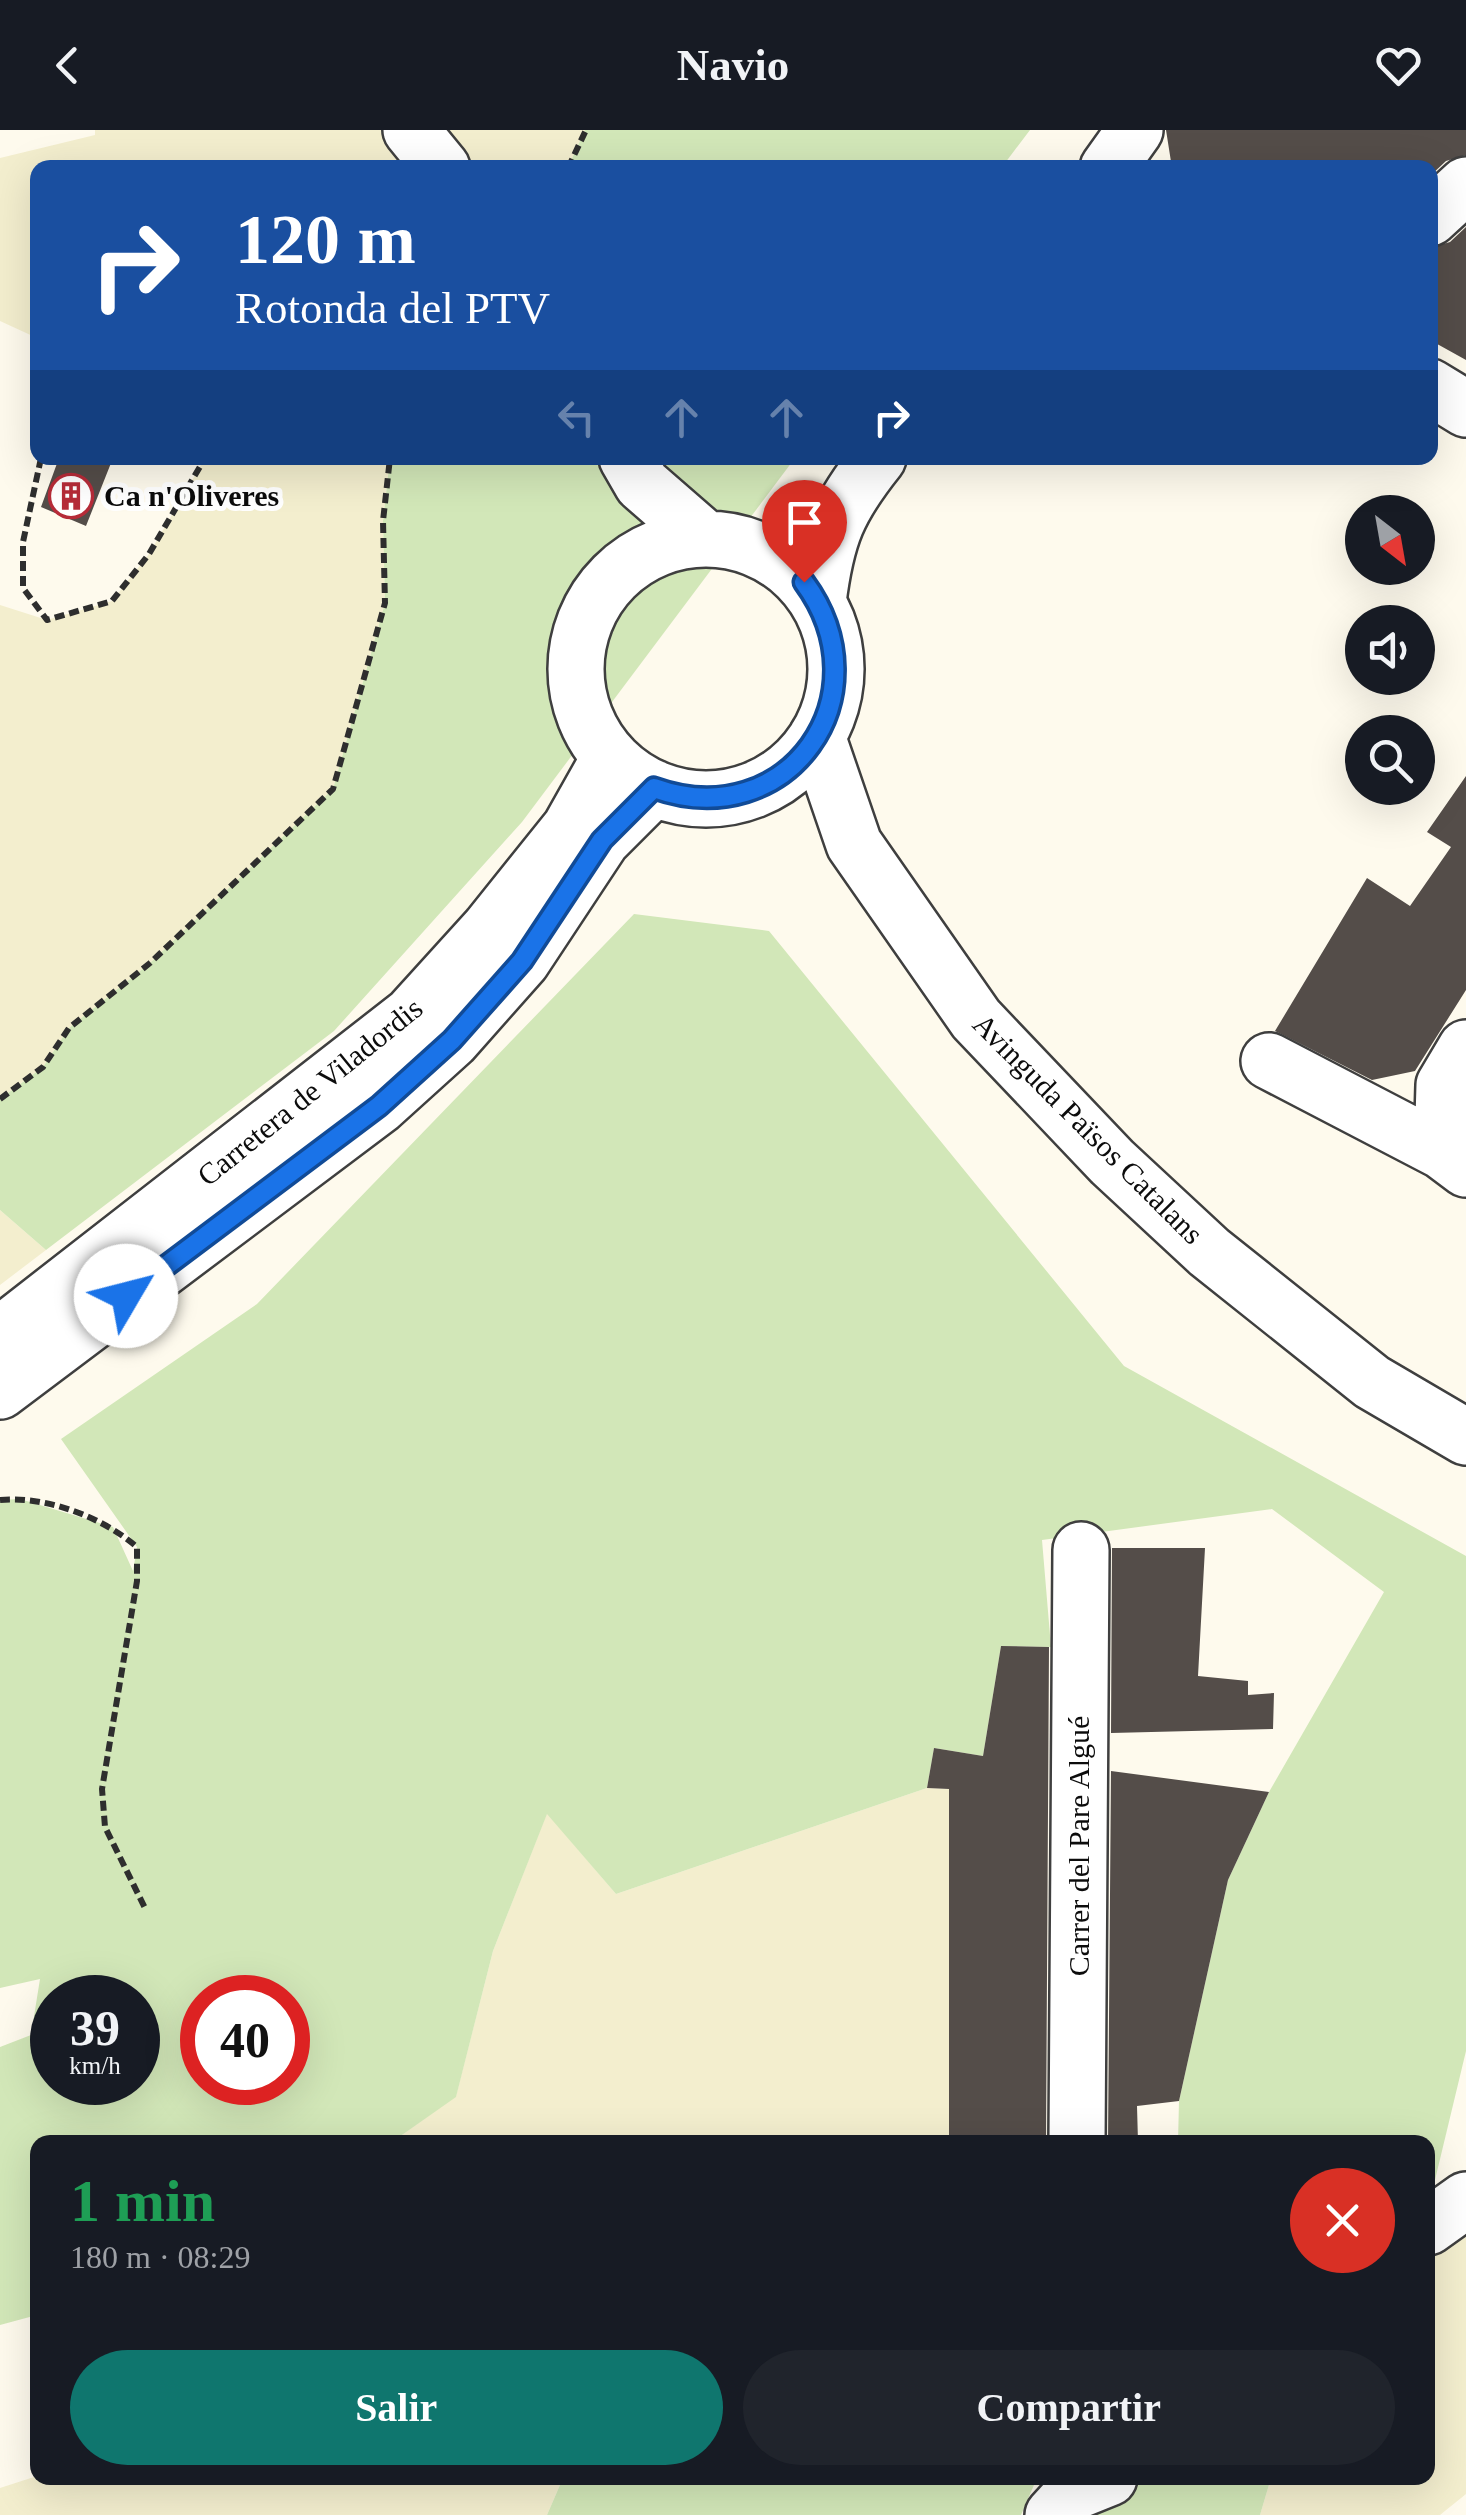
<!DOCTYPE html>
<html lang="es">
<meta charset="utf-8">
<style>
:root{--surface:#171b24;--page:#20242c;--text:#f1f3f6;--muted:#9ea1a6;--accent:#0f766e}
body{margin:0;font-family:Georgia,serif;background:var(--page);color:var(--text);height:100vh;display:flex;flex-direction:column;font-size:38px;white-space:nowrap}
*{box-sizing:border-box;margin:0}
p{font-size:32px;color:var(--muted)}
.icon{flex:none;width:55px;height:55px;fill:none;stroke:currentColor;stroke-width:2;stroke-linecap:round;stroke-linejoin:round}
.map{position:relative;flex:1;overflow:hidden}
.details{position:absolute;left:30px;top:2005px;width:1405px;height:350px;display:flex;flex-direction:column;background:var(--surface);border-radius:20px;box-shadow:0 10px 40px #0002}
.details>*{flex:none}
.top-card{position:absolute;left:30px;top:30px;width:1408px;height:305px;border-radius:20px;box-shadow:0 10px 40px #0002;background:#1a4fa0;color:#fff;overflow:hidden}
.needle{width:65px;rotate:149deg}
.tools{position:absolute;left:1345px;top:365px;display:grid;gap:20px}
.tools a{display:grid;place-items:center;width:90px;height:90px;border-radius:50%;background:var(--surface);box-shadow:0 10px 40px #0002;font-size:50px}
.speed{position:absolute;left:30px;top:1845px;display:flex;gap:20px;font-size:50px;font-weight:700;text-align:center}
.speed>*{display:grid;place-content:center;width:130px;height:130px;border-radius:50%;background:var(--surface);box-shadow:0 10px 40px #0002;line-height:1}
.speed small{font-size:25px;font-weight:400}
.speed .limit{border:15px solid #d22;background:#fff;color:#111}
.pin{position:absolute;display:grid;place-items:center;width:85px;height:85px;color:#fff;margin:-102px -42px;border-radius:50% 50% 50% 0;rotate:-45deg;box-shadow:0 0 10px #0007}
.pin .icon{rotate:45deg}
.me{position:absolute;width:110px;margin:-55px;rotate:53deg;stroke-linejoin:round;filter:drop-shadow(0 0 8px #0008)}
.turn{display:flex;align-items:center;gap:35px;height:210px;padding:0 40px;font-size:45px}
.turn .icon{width:130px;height:130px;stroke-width:2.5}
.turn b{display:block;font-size:70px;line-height:85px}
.lanes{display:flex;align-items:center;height:95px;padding:0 40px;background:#0003;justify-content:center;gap:50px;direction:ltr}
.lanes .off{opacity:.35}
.round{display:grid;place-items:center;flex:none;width:105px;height:105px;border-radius:52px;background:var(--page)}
.head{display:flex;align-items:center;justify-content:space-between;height:170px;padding:0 40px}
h1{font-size:60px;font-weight:600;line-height:75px;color:#1e9e55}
.button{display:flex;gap:20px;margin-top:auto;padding:20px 40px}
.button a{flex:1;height:115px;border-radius:60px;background:var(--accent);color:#fff;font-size:40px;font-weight:600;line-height:115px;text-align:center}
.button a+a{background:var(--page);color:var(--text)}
header{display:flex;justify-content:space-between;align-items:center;height:130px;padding:0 40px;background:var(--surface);font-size:45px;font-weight:600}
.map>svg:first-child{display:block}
.farmland{fill:#f3eece}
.green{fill:#d2e7b8;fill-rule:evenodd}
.building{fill:#544d49}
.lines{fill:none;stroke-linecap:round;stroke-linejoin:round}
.minor-casing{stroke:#3f3f3f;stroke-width:60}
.path{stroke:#2e2e2e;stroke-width:6;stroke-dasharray:10 5;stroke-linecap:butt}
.minor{stroke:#fff;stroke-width:55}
.route-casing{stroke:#114b97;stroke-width:25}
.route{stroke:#1a73e8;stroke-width:18}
.labels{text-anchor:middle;stroke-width:10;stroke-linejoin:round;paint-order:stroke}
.poi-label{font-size:30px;font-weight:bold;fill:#0c0c0c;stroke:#fff;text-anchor:start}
.street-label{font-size:30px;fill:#0c0c0c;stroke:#fff}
</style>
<header><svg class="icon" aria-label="back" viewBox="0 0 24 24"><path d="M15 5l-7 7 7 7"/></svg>Navio<svg class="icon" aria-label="heart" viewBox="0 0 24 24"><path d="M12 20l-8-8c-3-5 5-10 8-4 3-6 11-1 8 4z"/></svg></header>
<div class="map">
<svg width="1466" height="2385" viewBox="0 0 1466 2385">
<rect width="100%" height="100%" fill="#fefaed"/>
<path class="farmland" d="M95 0H585L568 37 38 38 37 208 0 191V28L95 5Z
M205 328H390L383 391 385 473 333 659 150 833 69 898 43 937 0 969V475L47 490 112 471 149 424Z
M0 1080 46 1120 0 1155Z
M927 1658 949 1659V2012H392L456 1966 493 1821 547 1683 616 1764Z
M1466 2073V2364L1440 2385H1260L1271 2348H1428V2099Z
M37 2346 38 2348H563L547 2385H0V2358Z"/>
<path class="green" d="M585 0H1030L1002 37H568Z
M390 328H795L522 692 334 901 46 1120 0 1080V969L43 937 69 898 150 833 333 659 385 473 383 391Z
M634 784 769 801 1124 1236 1466 1426V1921L1428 2079V2012H1178L1179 1971 1228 1750 1269 1662 1384 1462 1272 1379 1042 1410 1051 1517 1001 1516 983 1626 934 1618 927 1658 616 1764 547 1684 493 1821 456 1967 392 2012H38L37 2185 0 2195V1917L31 1905 40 1849 0 1858V1370L20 1369 113 1397 133 1441 137 1417 61 1309 257 1174ZM52 1868H138V1952H52ZM202 1868H288V1952H202Z
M563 2348H1037L1021 2385H547Z
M1109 2348H1271L1260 2385H1053Z"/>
<path class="building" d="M1166 0H1466V25L1446 31 1430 46V38H1172Z
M1466 97V230L1430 210V118L1450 112Z
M59 328H113L86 396 41 377Z
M1466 646V860L1415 941 1372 950 1275 901 1367 748 1410 776 1451 717 1427 702Z
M1112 1418H1205L1198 1546 1248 1551V1565L1274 1563 1273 1599 1111 1603Z
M1001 1516 1049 1517 1046 2012H949V1659L927 1658 934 1618 983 1626Z
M1111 1641 1269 1662 1228 1750 1179 1971 1137 1976 1138 2012H1108Z"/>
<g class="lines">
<defs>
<path id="minor" d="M411 0 442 38
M1108 38 1135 0
M1430 88 1466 55
M1430 257 1466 279
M627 328 642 354 704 408
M576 539a130 130 0 1 1 260 0a130 130 0 1 1-260 0Z
M818 472C826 406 838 378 878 328
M817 606 854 714 976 889 1112 1032 1209 1122 1372 1252 1466 1307
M1269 931 1442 1021 1466 1039
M1442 1021 1444 955 1466 918
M0 1205 411 885 489 799 570 698 610 627
M0 1261 379 976 452 910 522 831 602 710 654 658
M1077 2012 1081 1420
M1428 2097 1466 2070
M1053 2385 1074 2362 1109 2348"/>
</defs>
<use href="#minor" class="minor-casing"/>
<path class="path" d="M568 38 586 0
M41 328 23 412V458L47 490 112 471 149 424 205 328
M0 969 43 937 69 898 150 833 333 659 385 473 383 391 390 328
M0 1370C47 1366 102 1387 137 1417V1451L102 1659 105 1697 145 1778"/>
<use href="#minor" class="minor"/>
</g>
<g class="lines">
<defs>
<path id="route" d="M126 1166 379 976 452 910 522 831 602 710 654 658C788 706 887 565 804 452"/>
</defs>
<use href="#route" class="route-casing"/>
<use href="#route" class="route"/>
</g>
<defs>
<symbol id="building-ring" viewBox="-11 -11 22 22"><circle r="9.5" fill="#fff" stroke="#b62b38" stroke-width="1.5"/><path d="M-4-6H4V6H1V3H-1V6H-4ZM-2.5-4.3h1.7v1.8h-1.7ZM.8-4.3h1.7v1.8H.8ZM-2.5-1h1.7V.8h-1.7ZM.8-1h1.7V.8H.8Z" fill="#b62b38"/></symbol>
</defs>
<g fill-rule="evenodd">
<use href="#building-ring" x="46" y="341" width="50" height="50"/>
</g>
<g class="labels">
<g class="poi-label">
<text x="104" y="376">Ca n'Oliveres</text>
</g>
<g class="street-label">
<text transform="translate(310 962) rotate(-39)" y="10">Carretera de Viladordis</text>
<text transform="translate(1088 999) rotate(45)" y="10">Avinguda Països Catalans</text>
<text transform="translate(1079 1716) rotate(-90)" y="10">Carrer del Pare Algué</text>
</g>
</g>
</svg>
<div class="tools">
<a><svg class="needle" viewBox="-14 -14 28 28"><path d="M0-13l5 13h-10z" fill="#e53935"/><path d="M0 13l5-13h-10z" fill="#9ea1a6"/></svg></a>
<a><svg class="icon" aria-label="sound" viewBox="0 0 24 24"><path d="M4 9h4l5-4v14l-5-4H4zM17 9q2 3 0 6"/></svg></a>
<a><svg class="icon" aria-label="search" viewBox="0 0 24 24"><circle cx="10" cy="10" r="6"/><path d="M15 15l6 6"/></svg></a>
</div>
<div class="speed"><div>39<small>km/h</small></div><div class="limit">40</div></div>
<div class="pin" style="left:804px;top:452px;background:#d93025"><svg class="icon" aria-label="arrive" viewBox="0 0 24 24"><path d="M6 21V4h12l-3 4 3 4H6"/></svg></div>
<svg class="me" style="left:126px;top:1166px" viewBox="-20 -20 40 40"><circle r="19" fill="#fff"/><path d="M0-13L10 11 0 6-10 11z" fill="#1a73e8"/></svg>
<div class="top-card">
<div class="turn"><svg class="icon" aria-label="right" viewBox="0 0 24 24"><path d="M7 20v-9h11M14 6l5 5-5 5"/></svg><div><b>120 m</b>Rotonda del PTV</div></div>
<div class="lanes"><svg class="icon off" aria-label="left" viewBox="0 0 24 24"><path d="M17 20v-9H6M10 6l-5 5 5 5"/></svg><svg class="icon off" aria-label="ahead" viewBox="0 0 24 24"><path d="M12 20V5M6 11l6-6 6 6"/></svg><svg class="icon off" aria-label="ahead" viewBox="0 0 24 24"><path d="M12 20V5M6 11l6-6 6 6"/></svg><svg class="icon" aria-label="right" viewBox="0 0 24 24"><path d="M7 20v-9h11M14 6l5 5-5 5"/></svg></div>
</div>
<section class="details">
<div class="head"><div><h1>1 min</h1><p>180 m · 08:29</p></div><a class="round" style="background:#d93025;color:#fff"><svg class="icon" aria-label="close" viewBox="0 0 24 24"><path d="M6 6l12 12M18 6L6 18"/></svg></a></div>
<div class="button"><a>Salir</a><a>Compartir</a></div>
</section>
</div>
